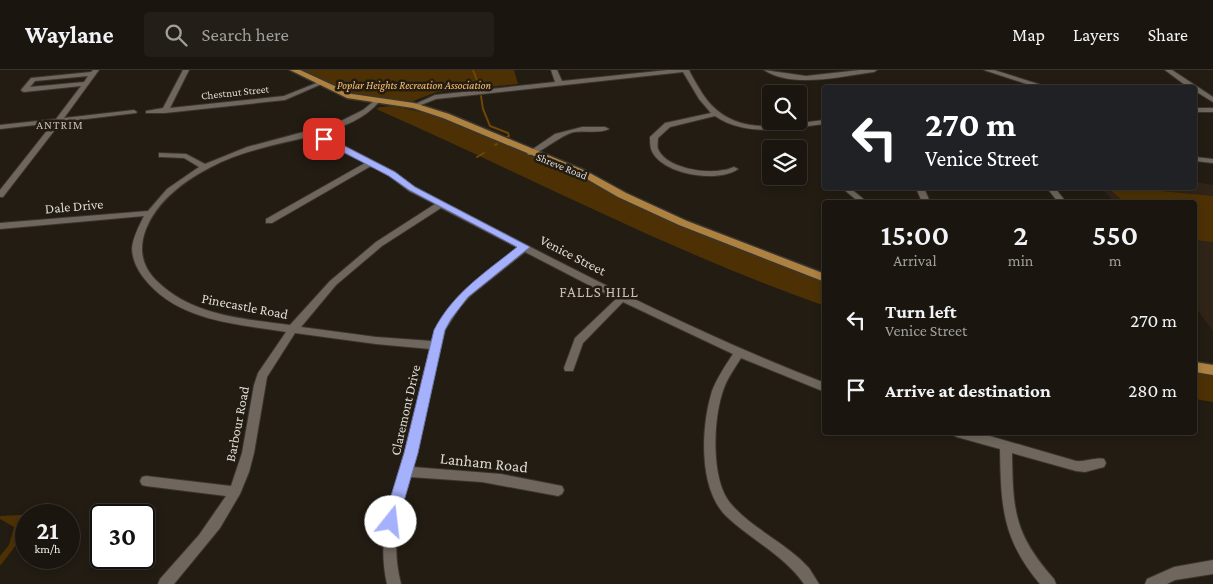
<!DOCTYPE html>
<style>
:root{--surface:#1a150e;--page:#231e17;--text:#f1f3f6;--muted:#9f9f9e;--line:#38342e}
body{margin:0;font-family:"Crimson Pro",serif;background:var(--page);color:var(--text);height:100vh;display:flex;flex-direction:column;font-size:19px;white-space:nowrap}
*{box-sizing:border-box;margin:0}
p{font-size:16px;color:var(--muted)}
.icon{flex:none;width:28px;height:28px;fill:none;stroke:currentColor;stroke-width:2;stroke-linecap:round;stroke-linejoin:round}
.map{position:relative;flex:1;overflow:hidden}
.panel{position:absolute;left:822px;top:130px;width:375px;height:235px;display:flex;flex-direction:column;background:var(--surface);border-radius:5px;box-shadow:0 2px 8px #0003,0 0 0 1px var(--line)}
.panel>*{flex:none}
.top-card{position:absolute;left:822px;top:15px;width:375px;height:105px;border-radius:5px;box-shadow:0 2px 8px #0003,0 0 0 1px var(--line);background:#202124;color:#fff;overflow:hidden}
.tools{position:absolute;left:762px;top:15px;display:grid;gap:10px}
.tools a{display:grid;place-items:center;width:45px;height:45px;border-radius:5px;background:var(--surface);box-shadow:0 2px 8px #0003,0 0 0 1px var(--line);font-size:25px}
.speed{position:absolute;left:15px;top:434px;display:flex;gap:10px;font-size:25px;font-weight:700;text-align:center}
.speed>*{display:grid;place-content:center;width:65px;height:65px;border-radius:50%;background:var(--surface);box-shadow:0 2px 8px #0003,0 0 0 1px var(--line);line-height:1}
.speed small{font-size:12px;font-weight:400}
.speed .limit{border:2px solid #111;border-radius:8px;background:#fff;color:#111}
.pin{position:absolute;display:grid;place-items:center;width:42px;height:42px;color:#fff;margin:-21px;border-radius:10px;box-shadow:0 2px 8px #0006}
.me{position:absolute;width:55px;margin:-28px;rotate:16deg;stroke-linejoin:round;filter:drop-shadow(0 0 4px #0008)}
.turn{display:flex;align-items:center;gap:18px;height:105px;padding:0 20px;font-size:22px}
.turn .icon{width:65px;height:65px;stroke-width:2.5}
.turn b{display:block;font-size:35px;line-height:42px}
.eta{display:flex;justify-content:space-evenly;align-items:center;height:85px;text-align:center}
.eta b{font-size:30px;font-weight:600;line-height:35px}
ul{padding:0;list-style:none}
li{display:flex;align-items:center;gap:15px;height:70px;padding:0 20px}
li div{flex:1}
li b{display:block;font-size:19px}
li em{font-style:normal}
header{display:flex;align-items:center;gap:30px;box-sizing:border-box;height:70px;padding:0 25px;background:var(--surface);border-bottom:1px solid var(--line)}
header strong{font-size:24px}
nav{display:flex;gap:28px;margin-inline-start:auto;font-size:18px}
.search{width:350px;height:45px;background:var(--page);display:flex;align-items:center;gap:12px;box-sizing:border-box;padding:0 18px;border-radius:5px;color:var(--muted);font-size:19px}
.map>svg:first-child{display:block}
.built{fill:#2f2417}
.green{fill:#4d3105}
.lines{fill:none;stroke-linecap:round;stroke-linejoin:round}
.stream{stroke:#6d4605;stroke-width:2}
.minor-casing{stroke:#3a3530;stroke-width:2}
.major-casing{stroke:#3a3530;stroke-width:3}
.minor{fill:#6f675d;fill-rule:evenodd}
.major{fill:#ad8140;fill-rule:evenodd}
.route{fill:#a5b1fc;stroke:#6b73a4}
.labels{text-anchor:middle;stroke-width:5;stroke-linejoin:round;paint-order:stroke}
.far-park-label{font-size:11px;font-style:italic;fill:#fec171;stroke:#221c13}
.far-street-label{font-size:11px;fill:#dfdbd5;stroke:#221c13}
.far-neighbourhood-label{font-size:12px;letter-spacing:1px;fill:#c7beb3;stroke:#221c13}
.street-label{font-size:14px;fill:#dfdbd5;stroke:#221c13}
.neighbourhood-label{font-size:15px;letter-spacing:1px;fill:#c7beb3;stroke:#221c13}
.near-street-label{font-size:16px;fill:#dfdbd5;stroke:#221c13}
</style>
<header>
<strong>Waylane</strong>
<div class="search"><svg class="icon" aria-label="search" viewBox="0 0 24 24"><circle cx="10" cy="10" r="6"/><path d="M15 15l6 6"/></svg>Search here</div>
<nav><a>Map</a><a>Layers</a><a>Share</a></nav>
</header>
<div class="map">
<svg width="1213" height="514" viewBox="0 0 1213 514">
<rect width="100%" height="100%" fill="#221c13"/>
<path class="built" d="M1195 112 1213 115V261L1195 237V132H1114L1102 118H1195Z"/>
<path class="green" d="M298 0H514L518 14 437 22 413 31 376 29 348 22Z
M393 36 439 46 528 84 569 99 696 161 825 211V236C671 182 526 105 376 39L380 37Z
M1108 118H1129L1213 126V172L1195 170V132H1124Z
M1195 301 1213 304V332L1195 329Z
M40 444 26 445V462L0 496V486L9 475 14 457 0 449V446Z"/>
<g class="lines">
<path class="stream" d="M473 0 480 18
M481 26 483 39 490 56 508 63 509 66 505 68
M495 75 497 74
M477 87 484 83"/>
<defs>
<path id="minor" d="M93 0H99L64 48 134 40 137 42 136 43 61 52 3 127H0V120L53 53 0 59V55L56 49 81 16 24 22 22 21 21 20 31 8 91 2ZM88 6 84 12 30 17 35 11Z
M183 0H189L170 38 284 26 319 12 324 13 285 30 165 43H146V41L163 38Z
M551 0H557L562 11 668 0H689C692 7 698 16 702 23 732 69 779 55 825 50V54C789 58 747 68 715 46L670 57 658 68C658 71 657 76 658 79 666 98 705 104 723 100 727 100 730 98 734 97L738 99C718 114 659 104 651 79 650 75 650 71 650 67L665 53 711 43 699 29 683 2 436 29 416 37 411 36 435 25 555 12Z
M764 0 806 6 860 0H877L874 2C843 6 792 19 764 0Z
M984 0H994L1051 18H1039Z
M1165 0H1172L1213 27V32L1195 21V18H1189Z
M374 31 379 32C364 49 343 57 322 63L327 67 395 102 415 117C549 187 683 258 825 313V322L741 288C735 298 728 307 724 318 713 347 710 410 731 434 750 456 779 470 800 489L809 498 819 514H804C784 485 751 470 726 446 698 418 701 357 712 321 717 308 725 296 733 284L623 232 583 273 573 301H565L564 298 575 268 616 229 525 182 470 226 460 237 445 260 413 397 501 404 562 416 564 420 562 424 558 426 482 412 410 407C398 445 391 475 401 514H387C375 461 395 422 408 372 416 341 422 310 430 279L376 274 295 263 267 307 254 383 249 402 240 424 220 458 174 514H158L160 509 199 465 226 426 146 416 142 415 140 411 142 407 146 406 231 416 242 383 254 315 258 303 286 262C236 254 176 251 143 207 137 199 132 188 132 178 133 167 139 156 144 146L0 159V153L148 141 167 119 199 97 184 88 162 87H159V83L186 84 205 94 247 77 337 53 363 40ZM316 65 321 71 365 93 266 149V153H272L371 96 389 106 409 121 435 134 376 172 330 211 290 255C245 249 194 246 159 213 142 198 138 180 146 159 158 130 184 111 211 97 243 80 280 74 316 65ZM441 138 518 178C485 203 444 229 432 271L376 267 301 257 336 215 382 176Z
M1195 38H1213V42H1195Z
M582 57H605L609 59C600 64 584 60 574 62 560 65 538 86 528 85L527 83 555 64Z
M1195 87 1213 89V93L1195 91Z
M842 118H850L867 132H859Z
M916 118H924L930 132H922Z
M1047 118H1055L1066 132H1058Z
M952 362H976L1076 391C1085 392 1097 387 1104 389L1106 393 1104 397 1085 402 1076 401 1012 383C1013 441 1014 464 1054 509L1056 514H1040C1002 469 1001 436 1000 379L957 367 953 365Z
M1213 490V504L1175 510 1167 514H1145L1147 509 1174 497Z"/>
<path id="major" d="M290 0H300L352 24 414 33 449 44 586 101 626 123 687 151 825 204V212L679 155 618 127 580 105 443 48 413 38 347 28Z
M1195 292 1213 295V305L1195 302Z"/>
</defs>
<use href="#minor" class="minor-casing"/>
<use href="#major" class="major-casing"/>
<use href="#minor" class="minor"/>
<use href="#major" class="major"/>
</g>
<path class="route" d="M322 67H327L395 102 415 117 530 177 468 227 451 249 445 260 418 383 398 452 396 457 391 459 386 457 383 452 404 383 434 260C453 223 486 202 517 177L409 120 389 106 322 71Z"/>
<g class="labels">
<g class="far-park-label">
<text x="414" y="19">Poplar Heights Recreation Association</text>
</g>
<g class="far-street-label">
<text transform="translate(235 22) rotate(-6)" y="4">Chestnut Street</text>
<text transform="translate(562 96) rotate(22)" y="4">Shreve Road</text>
</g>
<g class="far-neighbourhood-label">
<text x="60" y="59">ANTRIM</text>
</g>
<g class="street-label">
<text transform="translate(74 136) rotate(-5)" y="5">Dale Drive</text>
<text transform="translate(573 185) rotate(27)" y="5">Venice Street</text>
<text transform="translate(245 236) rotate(11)" y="5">Pinecastle Road</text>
<text transform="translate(405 340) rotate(-77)" y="5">Claremont Drive</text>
<text transform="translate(237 354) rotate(-79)" y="5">Barbour Road</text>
</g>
<g class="neighbourhood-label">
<text x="599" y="227">FALLS HILL</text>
</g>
<g class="near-street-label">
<text transform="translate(484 392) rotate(6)" y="6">Lanham Road</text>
</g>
</g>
</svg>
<div class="tools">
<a><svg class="icon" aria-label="search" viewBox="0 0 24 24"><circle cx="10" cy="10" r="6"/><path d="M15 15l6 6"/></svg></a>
<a><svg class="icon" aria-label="layers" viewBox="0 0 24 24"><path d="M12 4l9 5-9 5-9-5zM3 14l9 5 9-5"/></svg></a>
</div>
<div class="speed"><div>21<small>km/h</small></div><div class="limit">30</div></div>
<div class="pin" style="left:324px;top:69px;background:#d93025"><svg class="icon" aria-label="arrive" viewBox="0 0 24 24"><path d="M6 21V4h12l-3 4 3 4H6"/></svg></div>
<svg class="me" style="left:391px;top:452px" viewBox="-20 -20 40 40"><circle r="19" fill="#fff"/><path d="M0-13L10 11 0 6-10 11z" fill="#a5b1fc"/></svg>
<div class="top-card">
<div class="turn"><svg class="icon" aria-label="left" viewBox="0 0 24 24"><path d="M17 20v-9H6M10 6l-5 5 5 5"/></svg><div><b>270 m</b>Venice Street</div></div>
</div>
<section class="panel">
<div class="eta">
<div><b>15:00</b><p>Arrival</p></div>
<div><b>2</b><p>min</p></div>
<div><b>550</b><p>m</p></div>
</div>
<ul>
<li><svg class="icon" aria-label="left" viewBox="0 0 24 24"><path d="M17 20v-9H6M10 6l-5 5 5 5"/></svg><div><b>Turn left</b><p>Venice Street</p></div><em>270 m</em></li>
<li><svg class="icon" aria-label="arrive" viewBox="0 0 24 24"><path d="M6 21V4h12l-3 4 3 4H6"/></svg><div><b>Arrive at destination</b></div><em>280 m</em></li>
</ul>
</section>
</div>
